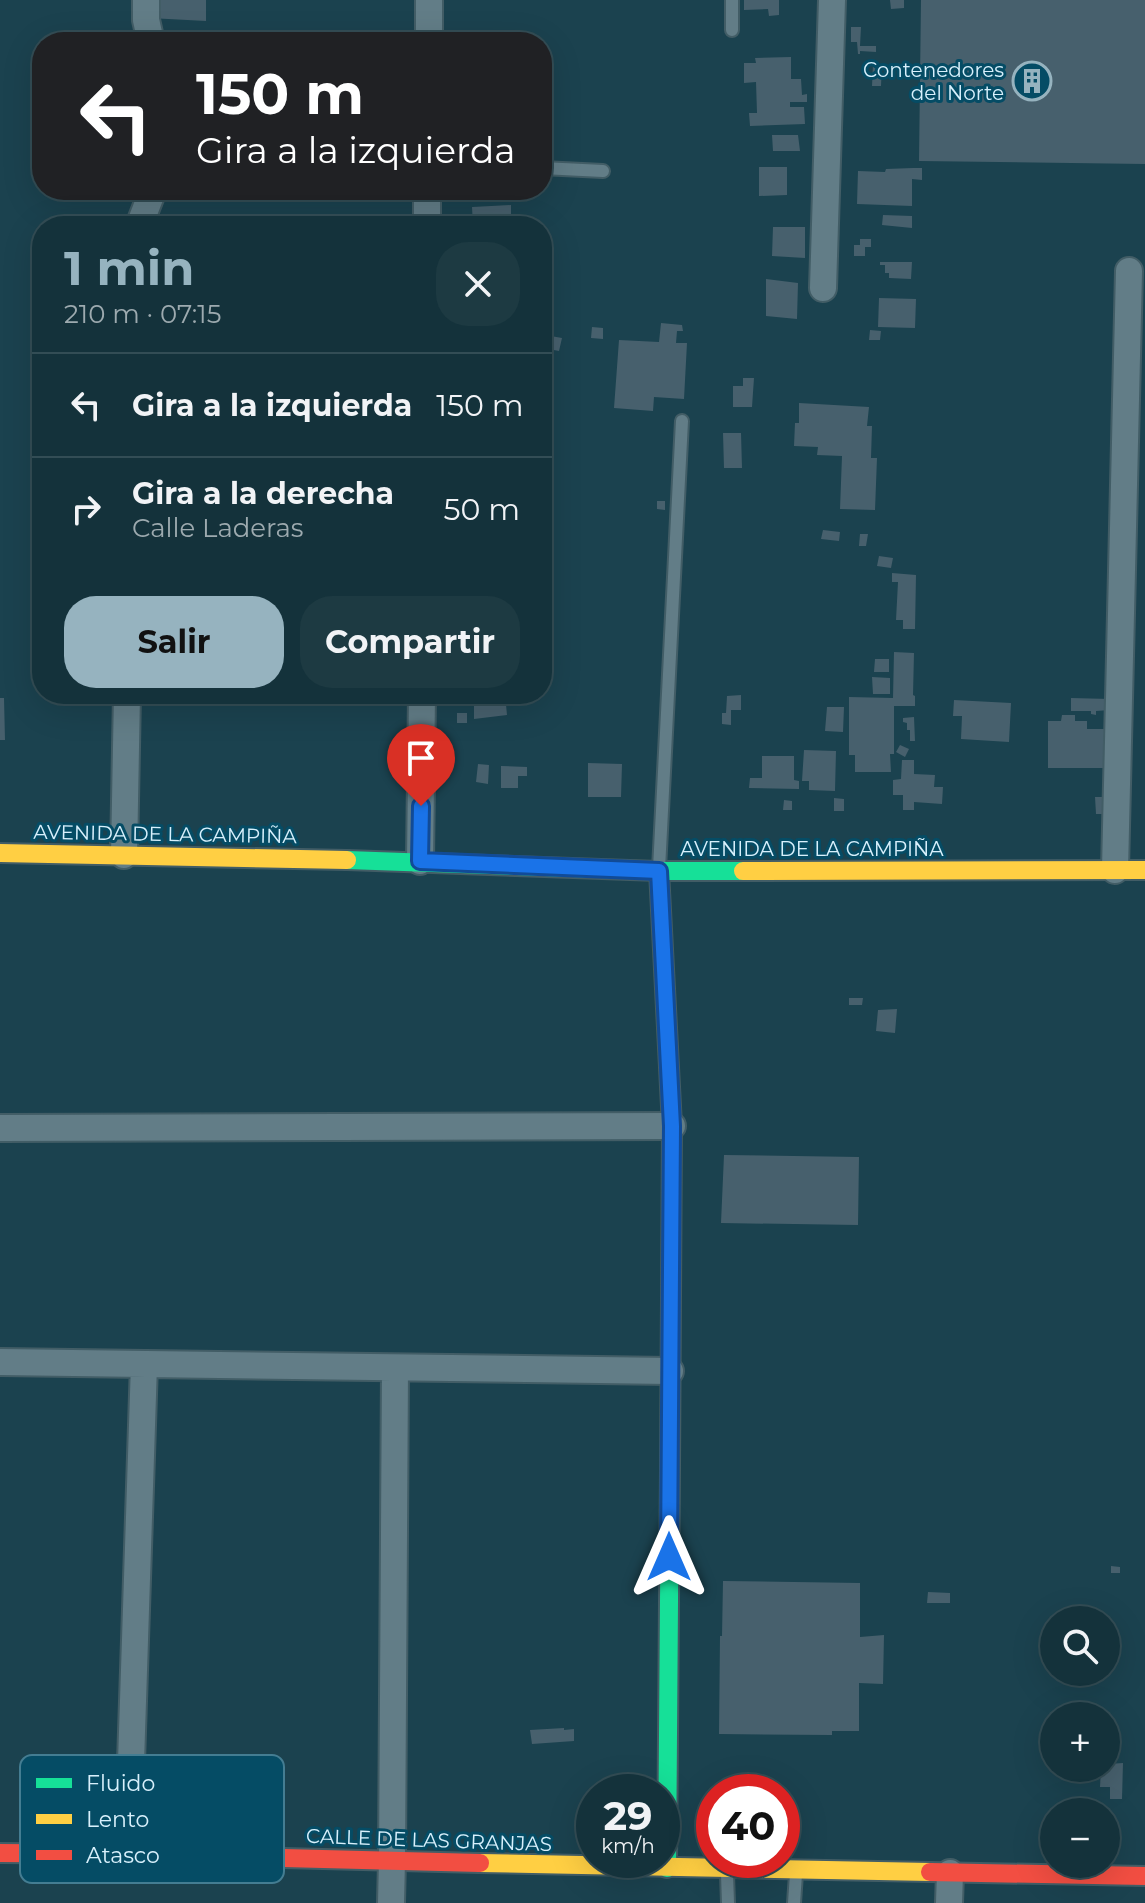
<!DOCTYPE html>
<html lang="es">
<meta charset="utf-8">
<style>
:root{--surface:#14323b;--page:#1d3a42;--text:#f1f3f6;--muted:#9daaaf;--line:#334d55;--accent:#96b3bf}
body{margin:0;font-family:Montserrat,sans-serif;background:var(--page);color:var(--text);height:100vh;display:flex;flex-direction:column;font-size:30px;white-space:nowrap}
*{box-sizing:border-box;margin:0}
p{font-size:26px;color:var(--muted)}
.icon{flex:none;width:44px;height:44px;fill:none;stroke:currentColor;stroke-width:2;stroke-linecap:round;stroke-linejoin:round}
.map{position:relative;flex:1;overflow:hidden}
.details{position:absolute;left:32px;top:216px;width:520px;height:488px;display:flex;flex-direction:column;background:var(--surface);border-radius:32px;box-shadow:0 8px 32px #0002,0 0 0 2px var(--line)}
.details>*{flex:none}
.top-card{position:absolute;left:32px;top:32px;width:520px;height:168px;border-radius:32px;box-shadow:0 8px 32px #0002,0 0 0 2px var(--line);background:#202124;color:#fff;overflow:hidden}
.controls{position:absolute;left:1040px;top:1606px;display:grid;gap:16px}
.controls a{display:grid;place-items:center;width:80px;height:80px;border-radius:50%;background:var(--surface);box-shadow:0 8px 32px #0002,0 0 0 2px var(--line);font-size:40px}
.speed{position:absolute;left:576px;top:1774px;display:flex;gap:16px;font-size:40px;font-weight:700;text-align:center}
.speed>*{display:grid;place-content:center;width:104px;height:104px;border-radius:50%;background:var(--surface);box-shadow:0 8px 32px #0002,0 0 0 2px var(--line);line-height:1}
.speed small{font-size:20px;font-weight:400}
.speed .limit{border:12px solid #d22;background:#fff;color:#111}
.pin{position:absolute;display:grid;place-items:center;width:68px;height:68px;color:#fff;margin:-82px -34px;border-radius:50% 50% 50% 0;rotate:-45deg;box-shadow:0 0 8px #0007}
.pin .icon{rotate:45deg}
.me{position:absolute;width:88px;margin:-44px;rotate:0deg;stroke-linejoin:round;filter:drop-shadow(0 0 6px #0008)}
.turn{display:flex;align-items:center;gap:28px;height:168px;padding:0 32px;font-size:36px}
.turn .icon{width:104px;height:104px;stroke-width:2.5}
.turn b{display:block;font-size:56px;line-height:68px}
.round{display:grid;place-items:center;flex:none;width:84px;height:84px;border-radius:32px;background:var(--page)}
.headline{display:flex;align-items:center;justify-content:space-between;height:136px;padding:0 32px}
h1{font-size:48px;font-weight:700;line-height:60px;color:var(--accent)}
.button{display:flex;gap:16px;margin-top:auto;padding:16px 32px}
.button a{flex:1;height:92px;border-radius:32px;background:var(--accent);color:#111;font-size:32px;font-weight:700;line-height:92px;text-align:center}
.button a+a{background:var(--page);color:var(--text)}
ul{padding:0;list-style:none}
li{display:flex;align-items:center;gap:24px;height:104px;padding:0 32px;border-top:2px solid var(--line)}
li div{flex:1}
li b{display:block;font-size:30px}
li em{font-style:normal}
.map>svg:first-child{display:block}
.building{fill:#47606d}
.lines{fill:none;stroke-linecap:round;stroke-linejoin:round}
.lane-casing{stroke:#425d66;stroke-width:16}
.street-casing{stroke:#425d66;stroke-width:30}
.fast-casing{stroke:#425d66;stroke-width:22}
.slow-casing{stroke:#425d66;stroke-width:22}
.jam-casing{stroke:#425d66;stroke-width:22}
.lane{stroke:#627d87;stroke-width:12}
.street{stroke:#627d87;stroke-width:26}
.fast{stroke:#16e098;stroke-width:18}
.slow{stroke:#ffcf43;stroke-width:18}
.jam{stroke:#f24e42;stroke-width:18}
.route-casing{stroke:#114b97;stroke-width:20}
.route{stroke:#1a73e8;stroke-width:14}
.labels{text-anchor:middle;stroke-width:6;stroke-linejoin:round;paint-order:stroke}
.poi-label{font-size:20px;fill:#d8f0fc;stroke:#054c65;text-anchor:end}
.street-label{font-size:20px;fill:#d8f0fc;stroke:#054c65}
.key{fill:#054c65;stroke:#447d92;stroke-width:2}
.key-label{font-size:22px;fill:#d8f0fc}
</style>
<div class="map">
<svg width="1145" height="1903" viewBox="0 0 1145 1903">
<rect width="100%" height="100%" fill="#1b424f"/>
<path class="building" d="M149 0H206V21L149 18Z
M744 0H779V15L769 16 768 9 744 10Z
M890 0H904V8L891 9Z
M921 0H1145V164L919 161Z
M851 27H861L860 46H876V52L860 51V54H858L857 42H851Z
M791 57V79H801L802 95 807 94V102H790V107H804L805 124 750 126 749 113H757L756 82 744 83V63H756L755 58Z
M873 64H882L881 86H872Z
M772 135H798L800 151H773Z
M759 167H787V195L759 196Z
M913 168H922V180L912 179V206L857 204 858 171 885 172 886 169Z
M511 205V226H473L472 207Z
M883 215 912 216V228L882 225Z
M773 227H805V258L772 256Z
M860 239H871V247H865V256H854V245H860Z
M880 262H912L911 279 889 278V273H885V265H880Z
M766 279 798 283 797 319 766 316Z
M879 298 916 299 915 328 878 327Z
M661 323 682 325 683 331H677L676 343H687L684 399 654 397 653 411 614 408 619 340 659 342Z
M592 327 603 328V339L591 338Z
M870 330 881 331 880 340H869Z
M545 335 562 338 559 351 543 348Z
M743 378H754L752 407H733V386H743Z
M799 403 869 407 867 426H872L871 458H877L875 510 840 509 842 456 817 455 818 447 794 446 795 423H799Z
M542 413 554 415 551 439 542 438Z
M723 433H741L742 468H724Z
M657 501H665V510L657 509Z
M823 530 840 532 839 541 821 539Z
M860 534H868L866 546H859Z
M879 556 893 558 891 568 877 566Z
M892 573 916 575 915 629H903V620H896L898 582H892Z
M894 652 914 653 913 695 915 696V706H894V754H890L891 772H855V755H849V697L893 698Z
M875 659H889V672H874Z
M872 677 890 678V694H873Z
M474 694H505L507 715 474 719Z
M741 695V710H731V725L722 724V713H726L727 696Z
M0 698H4L5 740H0Z
M1071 698 1110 699V710L1096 711V715L1091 714V711H1071Z
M954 700 1011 703 1009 742 961 739 962 716H953Z
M827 707H844L843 732 825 731Z
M457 713H467V723H457Z
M1062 715H1075V721H1087V729H1106L1105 768H1048V721H1061Z
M914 717 915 741H910V730H907V723L903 722V718Z
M900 745 909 749 905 757 896 752Z
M804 750 836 751 835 791 809 790V781H802Z
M762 756H794V780L799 781V789L749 788 750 778H762Z
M902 760H914V774L935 775 934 787H943L942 804 914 802V810H903V795H893V780L901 779Z
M588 763 622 764 621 797H588Z
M478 764 489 765 488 784 476 782Z
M501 766 527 767V776H518V788H501Z
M1095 797H1107V814H1096Z
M834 798 844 799V811H834Z
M784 800 792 801V810H783Z
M849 998H863L862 1005H849Z
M897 1009 895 1033 876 1031 878 1010Z
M724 1155 859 1157 858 1225 721 1223Z
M1111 1566 1120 1567V1573H1111Z
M723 1581 860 1583V1637L884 1635 883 1684 859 1683V1731H832V1735L719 1734 720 1636H722Z
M928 1592 950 1593V1603H927Z
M564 1728V1730L574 1729V1741L532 1744 530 1730Z
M1106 1755H1109V1764L1123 1763 1122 1799H1110V1787H1100L1101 1768H1106Z"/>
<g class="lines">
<defs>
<path id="lane" d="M732 0V30
M542 168 603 171
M659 869 682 421
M727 1874 728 1903
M794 1903 796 1874"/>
<path id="street" d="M146 0V20L151 42
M429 42V0
M139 226 153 190
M427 226V190
M823 288 832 0
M124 855 127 694
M420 861 422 694
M1115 870 1129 271
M0 1128 672 1126
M0 1362 670 1371
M128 1854 144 1364
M391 1903 392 1860 395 1368
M949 1903 950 1873"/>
<path id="fast" d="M347 860 659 871H743
M667 1868 670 1468"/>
<path id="slow" d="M0 853 347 860
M743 871 1145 870
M480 1863 930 1872"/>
<path id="jam" d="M659 871 672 1126 670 1468
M0 1853 128 1854 480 1863
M930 1872 1145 1876"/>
</defs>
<use href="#lane" class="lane-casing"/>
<use href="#street" class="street-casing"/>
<use href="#fast" class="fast-casing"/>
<use href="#slow" class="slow-casing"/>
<use href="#jam" class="jam-casing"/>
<use href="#lane" class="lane"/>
<use href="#street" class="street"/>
<use href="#fast" class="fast"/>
<use href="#slow" class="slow"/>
<use href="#jam" class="jam"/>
</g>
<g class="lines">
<defs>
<path id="route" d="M421 806 420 861 659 871 672 1126 669 1557"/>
</defs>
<use href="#route" class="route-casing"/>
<use href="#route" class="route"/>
</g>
<defs>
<symbol id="building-ring" viewBox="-11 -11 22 22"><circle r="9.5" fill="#054c65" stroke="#96b3bf" stroke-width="1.5"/><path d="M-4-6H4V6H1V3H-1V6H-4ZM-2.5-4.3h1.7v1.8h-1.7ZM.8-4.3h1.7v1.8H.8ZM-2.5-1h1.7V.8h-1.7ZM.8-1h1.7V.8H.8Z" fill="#96b3bf"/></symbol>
</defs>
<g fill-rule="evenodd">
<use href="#building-ring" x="1010" y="59" width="44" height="44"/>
</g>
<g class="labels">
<g class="poi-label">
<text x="1004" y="77">Contenedores<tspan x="1004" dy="23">del Norte</tspan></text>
</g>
<g class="street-label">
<text transform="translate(165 834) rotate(1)" y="7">AVENIDA DE LA CAMPIÑA</text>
<text x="812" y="856">AVENIDA DE LA CAMPIÑA</text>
<text transform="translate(429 1840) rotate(2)" y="7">CALLE DE LAS GRANJAS</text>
</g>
</g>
<rect x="20" y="1755" width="264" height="128" rx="12" class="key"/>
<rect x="36" y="1778" width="36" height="10" fill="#16e098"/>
<rect x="36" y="1814" width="36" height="10" fill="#ffcf43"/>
<rect x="36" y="1850" width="36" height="10" fill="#f24e42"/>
<g class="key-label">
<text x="86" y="1791">Fluido</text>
<text x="86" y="1827">Lento</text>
<text x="86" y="1863">Atasco</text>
</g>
</svg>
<div class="controls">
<a><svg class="icon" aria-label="search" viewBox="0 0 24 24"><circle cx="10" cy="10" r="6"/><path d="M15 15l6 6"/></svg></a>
<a>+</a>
<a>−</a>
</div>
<div class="speed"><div>29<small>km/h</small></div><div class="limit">40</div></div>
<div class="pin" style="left:421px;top:806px;background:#d93025"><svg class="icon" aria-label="arrive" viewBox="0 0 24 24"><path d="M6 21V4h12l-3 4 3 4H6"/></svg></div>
<svg class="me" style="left:669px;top:1557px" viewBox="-20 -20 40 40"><path d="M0-17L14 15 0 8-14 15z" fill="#1a73e8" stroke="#fff" stroke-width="4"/></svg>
<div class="top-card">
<div class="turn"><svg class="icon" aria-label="left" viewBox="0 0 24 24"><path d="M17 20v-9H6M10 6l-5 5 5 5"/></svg><div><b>150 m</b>Gira a la izquierda</div></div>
</div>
<section class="details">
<div class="headline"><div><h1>1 min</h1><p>210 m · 07:15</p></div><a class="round"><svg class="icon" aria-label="close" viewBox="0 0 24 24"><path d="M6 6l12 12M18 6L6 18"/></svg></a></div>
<ul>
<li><svg class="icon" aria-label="left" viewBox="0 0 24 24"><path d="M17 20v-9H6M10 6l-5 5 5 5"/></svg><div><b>Gira a la izquierda</b></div><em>150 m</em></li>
<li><svg class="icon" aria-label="right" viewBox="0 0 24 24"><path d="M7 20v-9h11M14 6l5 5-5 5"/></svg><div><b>Gira a la derecha</b><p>Calle Laderas</p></div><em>50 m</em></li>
</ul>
<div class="button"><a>Salir</a><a>Compartir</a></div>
</section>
</div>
